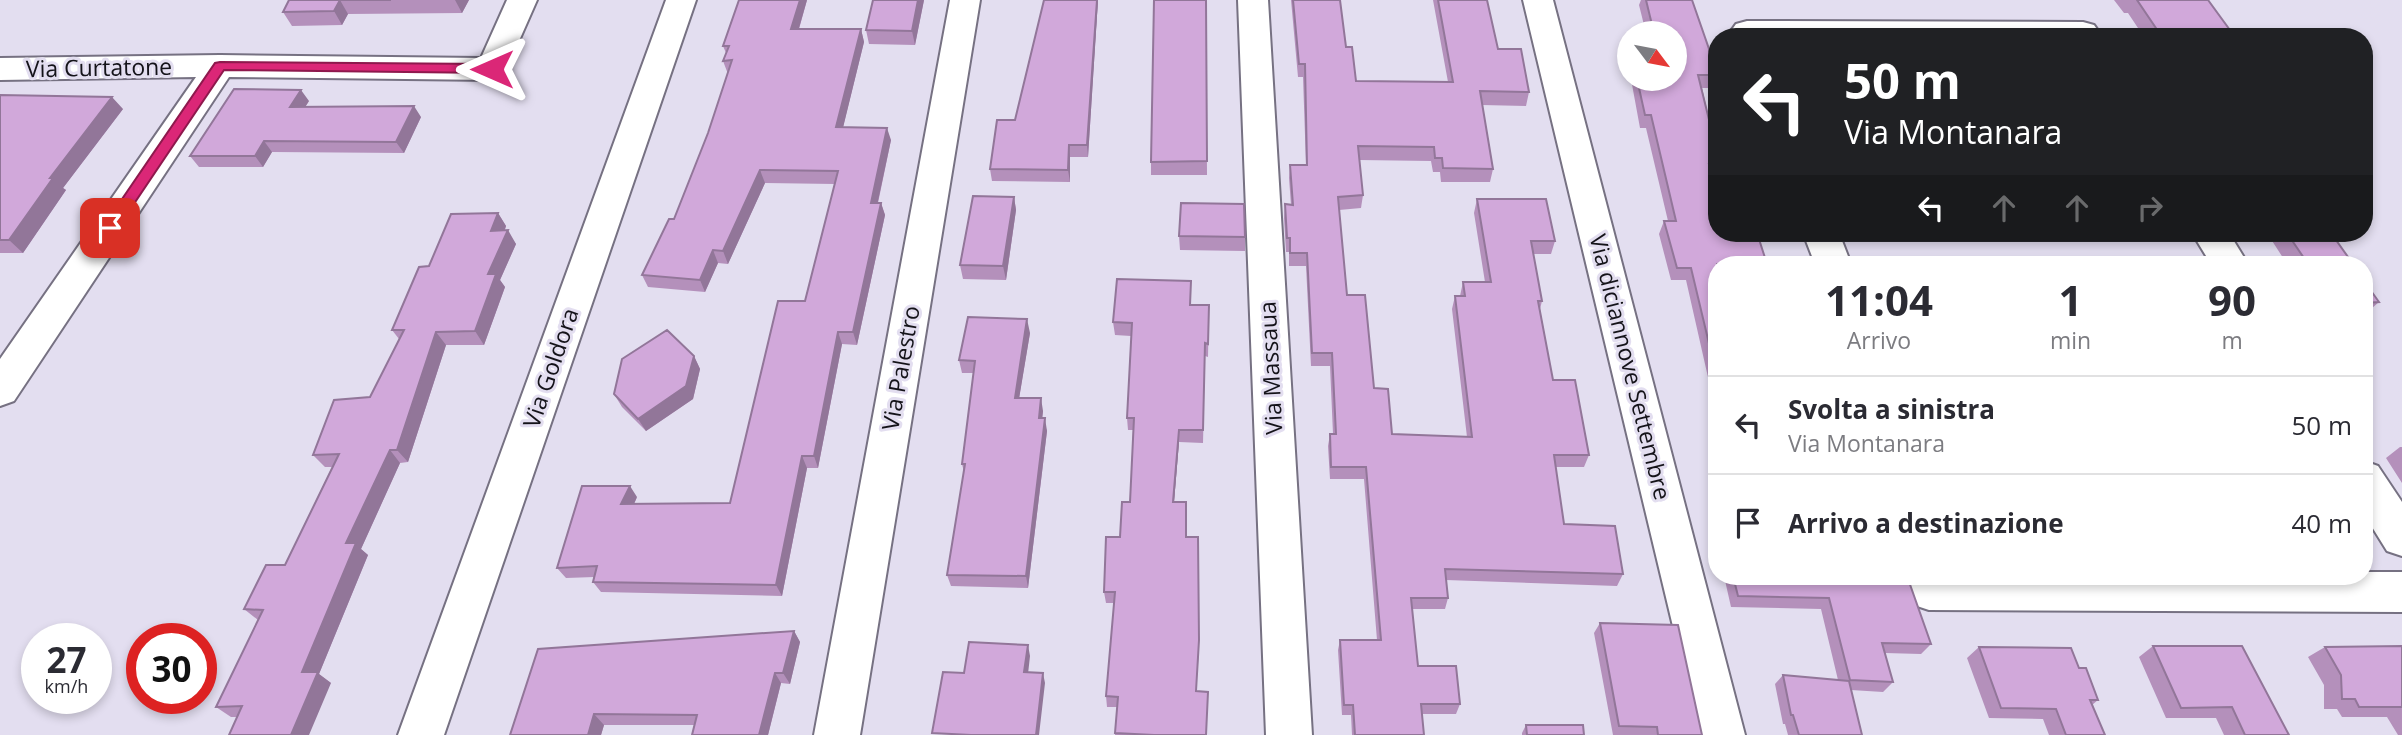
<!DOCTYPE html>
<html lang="it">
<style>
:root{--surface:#fff;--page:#f7f7f7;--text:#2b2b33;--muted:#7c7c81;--line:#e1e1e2}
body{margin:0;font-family:"Open Sans",sans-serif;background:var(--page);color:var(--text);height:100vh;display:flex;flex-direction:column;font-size:26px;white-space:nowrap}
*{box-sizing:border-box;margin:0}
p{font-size:23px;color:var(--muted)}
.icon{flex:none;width:38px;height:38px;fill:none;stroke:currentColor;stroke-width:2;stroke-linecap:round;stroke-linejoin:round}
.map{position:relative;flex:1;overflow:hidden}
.side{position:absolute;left:1708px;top:256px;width:665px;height:329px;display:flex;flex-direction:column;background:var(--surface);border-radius:28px;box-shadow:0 4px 10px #0003}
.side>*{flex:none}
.hud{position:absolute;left:1708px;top:28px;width:665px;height:214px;border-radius:28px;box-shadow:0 4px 10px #0003;background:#202124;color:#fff;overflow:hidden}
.needle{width:46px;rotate:122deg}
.tools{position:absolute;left:1617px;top:21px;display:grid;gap:14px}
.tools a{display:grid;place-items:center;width:70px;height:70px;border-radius:50%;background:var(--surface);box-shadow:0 4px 10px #0003;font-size:35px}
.speed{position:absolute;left:21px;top:623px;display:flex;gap:14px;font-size:35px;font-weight:700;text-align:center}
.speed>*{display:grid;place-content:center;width:91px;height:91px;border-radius:50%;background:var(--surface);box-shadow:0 4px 10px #0003;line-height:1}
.speed small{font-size:18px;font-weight:400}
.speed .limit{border:10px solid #d22;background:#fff;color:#111}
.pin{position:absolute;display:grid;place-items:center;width:60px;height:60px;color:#fff;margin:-30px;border-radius:14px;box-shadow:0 4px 10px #0006}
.me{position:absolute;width:77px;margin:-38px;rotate:270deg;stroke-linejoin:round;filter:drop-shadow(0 0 5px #0008)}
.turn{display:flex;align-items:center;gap:24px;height:147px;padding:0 21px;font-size:32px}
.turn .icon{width:91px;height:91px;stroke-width:2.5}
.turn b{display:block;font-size:49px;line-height:60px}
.lanes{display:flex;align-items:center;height:66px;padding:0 21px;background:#0003;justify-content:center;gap:35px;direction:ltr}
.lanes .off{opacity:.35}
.eta{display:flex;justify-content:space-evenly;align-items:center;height:119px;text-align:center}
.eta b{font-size:42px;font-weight:700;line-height:49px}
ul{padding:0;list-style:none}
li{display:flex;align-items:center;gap:21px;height:98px;padding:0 21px;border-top:2px solid var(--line)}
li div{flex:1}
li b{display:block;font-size:26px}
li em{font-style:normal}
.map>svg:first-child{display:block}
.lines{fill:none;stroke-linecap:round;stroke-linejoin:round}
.street-casing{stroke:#767182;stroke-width:4}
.street{fill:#fff;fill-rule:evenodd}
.wall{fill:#b490bb}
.shaded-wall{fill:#927699}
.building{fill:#d1a8da;stroke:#927699;stroke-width:2}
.route{fill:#db2777;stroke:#8e194d;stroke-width:2}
.labels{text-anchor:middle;stroke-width:6;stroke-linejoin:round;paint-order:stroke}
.street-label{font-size:23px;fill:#141319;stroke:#e3def0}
</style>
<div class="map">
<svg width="2402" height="735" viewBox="0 0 2402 735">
<rect width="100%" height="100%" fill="#e3def0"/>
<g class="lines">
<defs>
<path id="street" d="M507 0H537L503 77 492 80 229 77 14 401 0 406V359L196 77 0 80V58L220 55 481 58Z
M666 0H696L444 735H398Z
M950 0H980L860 735H814Z
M1238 0H1268L1312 735H1266Z
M1523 0H1553L1745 735H1699Z
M1747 21 2083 22 2094 25 2099 32 2096 37H1735L1731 31 1736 24Z
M1803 233H1839L1851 264H1815Z
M2192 233H2229L2248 264H2211Z
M2364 461 2378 466 2402 502V556L2387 551 2364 514Z
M2364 572H2402V612L1929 610 1914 605 1907 591 1914 577 1918 576H2364Z"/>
</defs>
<use href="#street" class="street-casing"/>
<use href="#street" class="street"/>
</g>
<path class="wall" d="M289 0H469L462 13 348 14 342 25 292 26 283 12Z
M807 0 799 29H861L864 42 843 127 891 140 878 203H881L885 215 857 345 842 344 818 468H807L782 596 601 592 593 582 594 577 566 578 557 568 637 497 634 504 730 503 805 301 835 184 765 183 728 264 718 263 705 292 648 287 642 275 674 219 708 133 728 74 723 61 726 53 723 46Z
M924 0 915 45 869 44 866 30Z
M1098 0 1088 157H1070V182L992 181 990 169 1015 120Z
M1206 0 1207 175H1151V162Z
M1291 0H1340L1346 47 1356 81 1448 82 1433 0H1487L1498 49 1529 92 1526 106 1482 105 1493 169 1490 182H1441L1440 172H1433L1431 161 1359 160 1363 195 1361 208 1339 210 1347 295 1374 388 1392 434 1467 437 1452 309 1455 296H1460L1463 282H1485L1474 213 1477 199 1555 241 1551 254H1533L1542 301 1540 309 1553 380 1589 455 1584 467H1556L1564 524 1623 574 1617 586 1446 580 1448 598 1445 609H1412L1418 666 1460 704 1456 714H1422L1424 735H1352L1351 715H1342L1338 650 1340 640H1377L1364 479H1330L1328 446 1330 434H1333L1330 366H1311L1306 266H1289V252H1286L1284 218 1285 204 1291 205 1289 178 1290 165H1306L1303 77H1298Z
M1641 0H1692L1717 72V78L1713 88H1702L1717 152V171L1714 177H1712L1717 264V417L1686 280H1671L1659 234 1664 221H1668L1646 128H1640L1631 79H1675V33H1646L1639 5Z
M2114 0H2208L2235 37H2144L2128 13H2124Z
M1629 46V72L1626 56Z
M0 95 123 109 63 188 66 190 23 253H0Z
M309 101 305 107 421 117 404 153 272 152 263 167H199L190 156Z
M1014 197 1016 210 1006 280 963 279 960 265Z
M498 213 506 226 505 230 516 244 500 280 505 287 484 345H446L408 462 400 463 361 549 368 555 319 674 331 683 237 717H231L216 707 258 620 244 609 285 565 332 467H325L313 455 370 397 399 339 392 330 429 266Z
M2267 233H2331L2353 264H2287Z
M1179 236 1245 237V251L1180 250Z
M1191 281V305H1209L1208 357 1205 356 1203 443 1179 442 1174 502 1186 537 1199 651 1196 691 1206 735H1115L1117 707H1107L1106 696 1114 603H1106L1104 592 1130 502 1133 430H1128L1127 418 1131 336 1115 335 1113 322Z
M2364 281 2379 302 2364 315Z
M1030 333 1019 398 1043 411 1042 418 1047 431 1028 588 951 586 947 575 964 472 962 464 974 373H962L959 360Z
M694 356 700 369 693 399 646 431 622 407 614 394Z
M2400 447H2402V483L2386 458Z
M1724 576H1907L1931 644 1921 654 1885 653 1893 682 1883 692 1851 690 1862 735H1788L1785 724H1783L1775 684 1783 675 1838 680 1821 609 1731 607Z
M1600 623 1702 735H1613L1594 633Z
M794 631 800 642 790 684 781 683 768 735H692L695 725H604L601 735H510Z
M2153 646 2289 735H2224L2216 718H2166L2139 657Z
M2402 646V735H2398L2387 717H2342L2337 709H2324V685L2308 657 2325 647Z
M1979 647 2079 668 2098 700 2092 705 2105 735H2049L2043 719 1989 718 1967 658Z
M1526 725 1584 735H1522V733Z"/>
<path class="shaded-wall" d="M340 0 348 14 342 25 334 11Z
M455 0H469L462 13Z
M800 0H807L795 42 791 29Z
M918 0H924L915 45 912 31Z
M1097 0H1098L1088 157 1087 145Z
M861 29 864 42 840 140 836 127Z
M301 90 309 101 298 118 290 107Z
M112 97 123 109 63 188 66 190 23 253 9 240 50 178Z
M414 106 421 117 404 153 396 142Z
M887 128 891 140 875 215 871 203Z
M264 141 272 152 263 167 255 156Z
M1069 145 1070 157V182L1068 170Z
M760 170 765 183 728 264 723 251Z
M1014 197 1016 210 1006 280 1003 266Z
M881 203 885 215 857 345 853 332Z
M498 213 506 226 499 244 491 231Z
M508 230 516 244 500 280 505 287 484 345 475 331 488 274Z
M713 250 718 263 705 292 700 280Z
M1027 319 1030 333 1017 411 1015 398Z
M436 332 446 345 408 462 397 450Z
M838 332 842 344 818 468 814 456Z
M694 356 700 369 693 399 646 431 638 419Z
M1041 398 1043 411 1041 431 1039 418Z
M1045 418 1047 431 1028 588 1026 576Z
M1179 430V442L1173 514V502Z
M390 450 400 463 361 549 368 555 319 674 331 683 309 735H291L302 672 346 543Z
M802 456 807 468 782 596 776 585Z
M630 486 637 497 629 515 621 504Z
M794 631 800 642 790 684 783 673Z
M1028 645 1030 656 1027 683 1024 672Z
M775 673 781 683 768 735H759Z
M1043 673 1045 683 1039 735H1036Z
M594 714 604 725 601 735H588Z"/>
<path class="building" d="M289 0H391H340L334 11 283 12Z
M739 0H800L791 29H861L836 127 887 128 871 203H881L853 332H838L814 456H802L776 585 593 582 597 566 557 568 582 486H630L621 504 730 503 778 301H805L838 171 760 170 723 251 713 250 700 280 642 275 669 219H674L708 133 732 60 723 61 729 46H723Z
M873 0H918L912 31 866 30Z
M1044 0H1097L1087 145H1069L1068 170 990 169 997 120H1015Z
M1154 0H1206L1207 161 1151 162Z
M1293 0H1340L1346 47H1352L1356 81 1453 82 1438 0H1487L1498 49H1521L1529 92 1480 91 1493 169 1443 168 1442 158H1435L1434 147 1358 146 1363 195 1338 197 1347 295H1365L1374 388 1388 389 1392 434 1472 437 1455 296H1465L1463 282H1491L1477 199H1546L1555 241H1531L1542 301H1538L1553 380H1575L1589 455H1554L1564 524 1615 526 1623 574 1445 569 1448 598H1411L1418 666H1456L1460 704H1421L1424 735H1355L1353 705H1344L1340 640H1381L1366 467H1331L1330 434H1336L1332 353H1312L1307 253H1290V238H1287L1285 204 1293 205 1290 165H1307L1305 64H1299Z
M1646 0H1692L1717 72V75H1698L1717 152V164H1709L1717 194V233H1757L1767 264H1717V377L1691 268H1677L1664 221H1676L1651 115H1645L1637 79H1675V33H1654Z
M2137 0H2208L2235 37H2162Z
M234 89 301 90 290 107 414 106 396 142 264 141 255 156H190Z
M0 95 112 97 50 178H53L9 240H0Z
M973 196 1014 197 1003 266 960 265Z
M1181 203 1244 204 1245 237 1179 236Z
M498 213 491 231 508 230 488 274H496L475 331 436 332 397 450H390L346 543H356L302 672H318L291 735H229L242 706 216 707 263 610 244 609 266 565H285L339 454 313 455 334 400 370 397 404 330H392L419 267 429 266 451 214Z
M2287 233H2331L2353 264H2308Z
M1117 279 1191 281 1190 305H1209L1208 344 1205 343 1203 430H1179L1173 502H1186V537H1198L1199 640 1196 691 1208 692 1206 735H1154L1115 733 1118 697 1106 696 1115 592H1104L1106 537H1120L1122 502H1130L1134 418H1127L1132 323 1113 322Z
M2364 281 2379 302 2364 303Z
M968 317 1027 319 1015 398H1041L1039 418H1045L1026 576 947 575 965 464H962L975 361 959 360Z
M667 330 694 356 686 386 638 419 614 394 622 359Z
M1733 576H1907L1931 644 1882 643 1893 682 1850 680 1829 598 1738 596Z
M1600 623 1678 625 1702 735H1658L1657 727 1619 726Z
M794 631 783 673H775L759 735H692L697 715 594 714 588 735H510L538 649Z
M969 642 1028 645 1024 672 1043 673 1036 735H971L932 733 943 672 964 673Z
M2153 646H2242L2289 735H2245L2232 707 2181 708Z
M2402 646V707H2359L2355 699H2342L2341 675 2325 647Z
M1979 647 2071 648 2079 668H2086L2098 700H2090L2105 735H2066L2056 709 2001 708Z
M1783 675 1849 681 1862 735H1799L1793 715H1791Z
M1526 725H1583L1584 735H1527Z"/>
<path class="route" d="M220 62 492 64 498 69 492 73 224 70 115 232H105L103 228 105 224 215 63Z"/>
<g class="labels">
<g class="street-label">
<text transform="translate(99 68) rotate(-1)" y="8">Via Curtatone</text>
<text transform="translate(1630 367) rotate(76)" y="8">Via diciannove Settembre</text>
<text transform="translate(551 368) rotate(-71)" y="8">Via Goldora</text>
<text transform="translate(901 368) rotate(-80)" y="8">Via Palestro</text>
<text transform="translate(1271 368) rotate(-93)" y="8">Via Massaua</text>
</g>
</g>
</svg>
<div class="tools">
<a><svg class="needle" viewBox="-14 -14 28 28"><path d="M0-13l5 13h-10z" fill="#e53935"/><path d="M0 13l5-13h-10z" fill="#7c7c81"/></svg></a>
</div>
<div class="speed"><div>27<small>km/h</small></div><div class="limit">30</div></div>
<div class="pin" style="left:110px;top:228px;background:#d93025"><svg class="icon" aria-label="arrive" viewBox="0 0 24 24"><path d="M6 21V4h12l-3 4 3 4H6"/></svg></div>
<svg class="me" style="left:492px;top:69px" viewBox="-20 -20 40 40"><path d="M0-17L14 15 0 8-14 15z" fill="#db2777" stroke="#fff" stroke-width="4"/></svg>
<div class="hud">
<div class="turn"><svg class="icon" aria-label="left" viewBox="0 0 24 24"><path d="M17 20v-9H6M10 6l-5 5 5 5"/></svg><div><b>50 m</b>Via Montanara</div></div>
<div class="lanes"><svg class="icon" aria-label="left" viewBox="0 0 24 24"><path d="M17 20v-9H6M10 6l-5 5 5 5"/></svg><svg class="icon off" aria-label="ahead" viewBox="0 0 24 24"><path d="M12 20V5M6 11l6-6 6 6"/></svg><svg class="icon off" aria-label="ahead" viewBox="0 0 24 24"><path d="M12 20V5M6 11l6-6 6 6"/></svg><svg class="icon off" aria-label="right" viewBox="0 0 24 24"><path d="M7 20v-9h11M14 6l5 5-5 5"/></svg></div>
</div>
<section class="side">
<div class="eta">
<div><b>11:04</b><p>Arrivo</p></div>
<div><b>1</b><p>min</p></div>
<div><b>90</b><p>m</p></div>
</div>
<ul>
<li><svg class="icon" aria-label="left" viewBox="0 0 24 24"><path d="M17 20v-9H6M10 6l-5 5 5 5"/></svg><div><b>Svolta a sinistra</b><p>Via Montanara</p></div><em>50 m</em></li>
<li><svg class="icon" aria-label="arrive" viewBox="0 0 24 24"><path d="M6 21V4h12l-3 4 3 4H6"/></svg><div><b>Arrivo a destinazione</b></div><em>40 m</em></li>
</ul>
</section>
</div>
